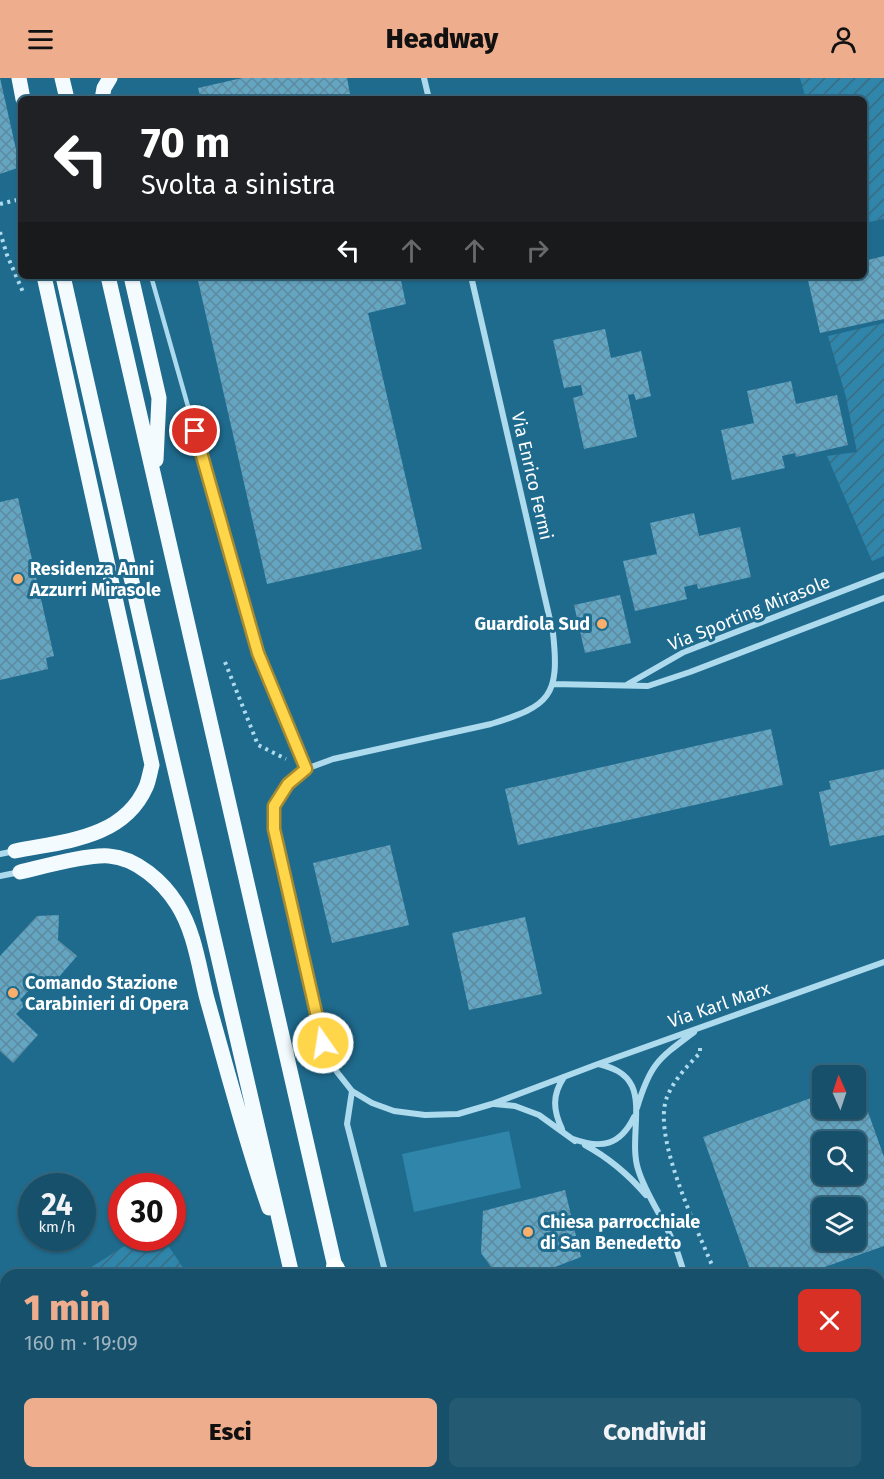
<!DOCTYPE html>
<html lang="it">
<meta charset="utf-8">
<style>
:root{--surface:#17506a;--page:#245a72;--text:#f1f3f6;--muted:#9eb5c1;--line:#36677e;--accent:#eead8d}
body{margin:0;font-family:"Fira Sans",sans-serif;background:var(--page);color:var(--text);height:100vh;display:flex;flex-direction:column;font-size:22px;white-space:nowrap}
*{box-sizing:border-box;margin:0}
p{font-size:20px;color:var(--muted)}
.icon{flex:none;width:33px;height:33px;fill:none;stroke:currentColor;stroke-width:2;stroke-linecap:round;stroke-linejoin:round}
.map{position:relative;flex:1;overflow:hidden}
.side{position:absolute;left:0px;top:1191px;width:885px;height:210px;display:flex;flex-direction:column;background:var(--surface);border-radius:18px 18px 0 0;box-shadow:0 2px 4px #0004,0 0 0 2px var(--line)}
.side>*{flex:none}
.hud{position:absolute;left:18px;top:18px;width:849px;height:183px;border-radius:9px;box-shadow:0 2px 4px #0004,0 0 0 2px var(--line);background:#202124;color:#fff;overflow:hidden}
.needle{width:39px;rotate:357deg}
.buttons{position:absolute;left:812px;top:987px;display:grid;gap:12px}
.buttons a{display:grid;place-items:center;width:54px;height:54px;border-radius:9px;background:var(--surface);box-shadow:0 2px 4px #0004,0 0 0 2px var(--line);font-size:30px}
.speed{position:absolute;left:18px;top:1095px;display:flex;gap:12px;font-size:30px;font-weight:700;text-align:center}
.speed>*{display:grid;place-content:center;width:78px;height:78px;border-radius:50%;background:var(--surface);box-shadow:0 2px 4px #0004,0 0 0 2px var(--line);line-height:1}
.speed small{font-size:15px;font-weight:400}
.speed .limit{border:9px solid #d22;background:#fff;color:#111}
.pin{position:absolute;display:grid;place-items:center;width:51px;height:51px;color:#fff;margin:-26px;border:3px solid #fff;border-radius:50%;box-shadow:0 2px 6px #0007}
.me{position:absolute;width:66px;margin:-33px;rotate:347deg;stroke-linejoin:round;filter:drop-shadow(0 0 4px #0008)}
.turn{display:flex;align-items:center;gap:21px;height:126px;padding:0 24px;font-size:27px}
.turn .icon{width:78px;height:78px;stroke-width:2.5}
.turn b{display:block;font-size:42px;line-height:51px}
.lanes{display:flex;align-items:center;height:57px;padding:0 24px;background:#0003;justify-content:center;gap:30px;direction:ltr}
.lanes .off{opacity:.35}
.round{display:grid;place-items:center;flex:none;width:63px;height:63px;border-radius:9px;background:var(--page)}
.headline{display:flex;align-items:center;justify-content:space-between;height:102px;padding:0 24px}
h1{font-size:36px;font-weight:800;line-height:45px;color:var(--accent)}
.cta{display:flex;gap:12px;margin-top:auto;padding:12px 24px}
.cta a{flex:1;height:69px;border-radius:9px;background:var(--accent);color:#111;font-size:24px;font-weight:800;line-height:69px;text-align:center}
.cta a+a{background:var(--page);color:var(--text)}
header{display:flex;justify-content:space-between;align-items:center;height:78px;padding:0 24px;background:var(--accent);color:#111;font-size:27px;font-weight:800}
.map>svg:first-child{display:block}
.garden{fill:url(#garden-furrows)}
.pitch{fill:#2f85aa}
.building{fill:url(#building-cross-hatch);fill-rule:evenodd}
.lines{fill:none;stroke-linecap:round;stroke-linejoin:round}
.path{stroke:#aedaed;stroke-width:4;stroke-dasharray:3 4.5;stroke-linecap:butt}
.service{stroke:#aedaed;stroke-width:4.5}
.minor{stroke:#aedaed;stroke-width:6}
.primary{stroke:#f3fbff;stroke-width:15}
.trunk{stroke:#f9fdff;stroke-width:16}
.motorway{stroke:#fff;stroke-width:18}
.route-casing{stroke:#a68a30;stroke-width:15}
.route{stroke:#ffd54a;stroke-width:10}
.poi-dot{fill:#fbaf6d;stroke:#1f6b8e;stroke-width:2}
.labels{text-anchor:middle;stroke-width:6;stroke-linejoin:round;paint-order:stroke}
.street-label{font-size:18px;fill:#fff;stroke:#1f6b8e}
.poi-label{font-size:18px;font-weight:bold;fill:#fff;stroke:#1f6b8e;text-anchor:start}
</style>
<header><svg class="icon" aria-label="menu" viewBox="0 0 24 24"><path d="M4 6h16M4 12h16M4 18h16"/></svg>Headway<svg class="icon" aria-label="person" viewBox="0 0 24 24"><circle cx="12" cy="8" r="4"/><path d="M4 21q1-7 8-7t8 7"/></svg></header>
<div class="map">
<svg width="884" height="1401" viewBox="0 0 884 1401">
<defs>
<pattern id="garden-furrows" width="10" height="10" patternUnits="userSpaceOnUse" patternTransform="scale(1.5)"><rect width="10" height="10" fill="#2f85aa"/><path d="M-1 1l2-2M0 10L10 0M9 11l2-2" fill="none" stroke="#3c6b80"/></pattern>
<pattern id="building-cross-hatch" width="8" height="8" patternUnits="userSpaceOnUse" patternTransform="scale(1.5)"><rect width="8" height="8" fill="#64a5c2"/><path d="M0 0l8 8M0 8l8-8" fill="none" stroke="#5d8a9f"/></pattern>
</defs>
<rect width="100%" height="100%" fill="#1f6b8e"/>
<path class="garden" d="M800 0H884V141L864 145V21H806Z
M884 245V478L872 483 827 378 857 374 846 319 828 258Z
M137 1160H163L188 1197H79Z"/>
<path class="pitch" d="M509 1053 521 1110 414 1134 402 1076Z"/>
<path class="building" d="M0 0 20 89 0 96Z
M242 0H347L351 21H201L198 10Z
M884 178V241L820 255 807 198H864V183Z
M197 198H400L406 226 368 235 422 471 267 506Z
M605 251 611 280 641 273 651 318 636 322 634 316 628 317 637 359 584 371 573 320 583 317 581 307 564 310 553 262Z
M791 303 796 326 837 317 848 367 796 379 795 375 782 378 785 390 732 402 721 352 754 345 747 313Z
M18 420 54 578 46 580 48 591 0 602V424Z
M694 435 699 458 740 449 751 499 698 511 697 506 684 509 687 521 635 533 623 483 657 476 650 445Z
M620 517 631 565 585 575 574 527Z
M771 651 783 707 518 767 505 711Z
M884 691V757L830 768 819 714 831 711 829 703Z
M390 767 409 847 332 865 313 785Z
M59 837 58 862 77 878 51 908 41 899 20 922 25 927 16 936 38 957 13 985 0 973V878L37 838Z
M525 839 542 916 469 932 452 855Z
M857 1003 884 1079V1168L802 1197H752L703 1059 822 1016V1030H855V1004ZM822 1064H855V1096H822ZM822 1130H855V1162H822Z
M565 1112 581 1179 534 1197H497L481 1175 483 1133Z
M884 1304V1354L879 1356V1306Z"/>
<g class="lines">
<path class="path" d="M0 126 21 121
M0 154 7 177 23 214
M225 584 258 667 286 681
M700 970V975C687 988 674 1002 667 1019 651 1060 700 1156 716 1197
M796 1395 798 1401"/>
<path class="service" d="M151 198 258 575 306 691"/>
<path class="minor" d="M424 0 429 21
M471 198 553 555C560 618 550 628 491 646L333 681 306 691 288 706 274 728V751L323 965 337 994 352 1013 372 1025 394 1033 425 1037 458 1036 492 1026 598 986 884 884
M553 606 648 608 690 594 884 520
M628 606 684 574 884 497
M0 776 15 773
M0 798 20 794
M599 986C613 990 625 994 632 1008 642 1029 630 1066 638 1091 646 1118 664 1140 674 1166 679 1176 681 1187 685 1197
M352 1013 347 1046 386 1197
M494 1026 515 1028 539 1037 575 1063
M637 1030C650 986 658 981 694 954
M562 1051C553 1032 552 1017 564 999
M573 1061C601 1071 620 1068 634 1039
M585 1067C609 1080 628 1096 646 1117
M437 1395 438 1401
M494 1401 522 1395"/>
<path class="primary" d="M19 0 23 21
M62 0 67 21
M102 21 104 10 110 0
M63 198 158 619 292 1197
M108 198 335 1189
M131 198 159 320 156 382
M15 773C64 763 123 761 146 709 149 702 150 694 152 687L44 198
M20 794C42 789 88 776 109 778 137 780 163 804 177 826 195 854 199 890 207 921 227 991 245 1062 269 1130"/>
<path class="trunk" d="M337 1395 339 1401
M384 1395 385 1401"/>
<path class="motorway" d="M335 1189 339 1197
M319 1395 320 1401
M403 1395 405 1401"/>
</g>
<g class="lines">
<defs>
<path id="route" d="M195 353 258 575 306 691 288 706 274 728V751L323 965"/>
</defs>
<use href="#route" class="route-casing"/>
<use href="#route" class="route"/>
</g>
<g class="poi-dot">
<circle cx="18" cy="501" r="6"/>
<circle cx="602" cy="546" r="6"/>
<circle cx="13" cy="915" r="6"/>
<circle cx="528" cy="1154" r="6"/>
</g>
<g class="labels">
<g class="street-label">
<text transform="translate(532 398) rotate(77)" y="6">Via Enrico Fermi</text>
<text transform="translate(749 535) rotate(-22)" y="6">Via Sporting Mirasole</text>
<text transform="translate(719 927) rotate(-19)" y="6">Via Karl Marx</text>
</g>
<g class="poi-label">
<text x="30" y="497">Residenza Anni<tspan x="30" dy="21">Azzurri Mirasole</tspan></text>
<text x="590" y="552" text-anchor="end">Guardiola Sud</text>
<text x="25" y="911">Comando Stazione<tspan x="25" dy="21">Carabinieri di Opera</tspan></text>
<text x="540" y="1150">Chiesa parrocchiale<tspan x="540" dy="21">di San Benedetto</tspan></text>
</g>
</g>
</svg>
<div class="buttons">
<a><svg class="needle" viewBox="-14 -14 28 28"><path d="M0-13l5 13h-10z" fill="#e53935"/><path d="M0 13l5-13h-10z" fill="#9eb5c1"/></svg></a>
<a><svg class="icon" aria-label="search" viewBox="0 0 24 24"><circle cx="10" cy="10" r="6"/><path d="M15 15l6 6"/></svg></a>
<a><svg class="icon" aria-label="layers" viewBox="0 0 24 24"><path d="M12 4l9 5-9 5-9-5zM3 14l9 5 9-5"/></svg></a>
</div>
<div class="speed"><div>24<small>km/h</small></div><div class="limit">30</div></div>
<div class="pin" style="left:195px;top:353px;background:#d93025"><svg class="icon" aria-label="arrive" viewBox="0 0 24 24"><path d="M6 21V4h12l-3 4 3 4H6"/></svg></div>
<svg class="me" style="left:323px;top:965px" viewBox="-20 -20 40 40"><circle r="17" fill="#ffd54a" stroke="#fff" stroke-width="3"/><path d="M0-11L8 9 0 5-8 9z" fill="#fff"/></svg>
<div class="hud">
<div class="turn"><svg class="icon" aria-label="left" viewBox="0 0 24 24"><path d="M17 20v-9H6M10 6l-5 5 5 5"/></svg><div><b>70 m</b>Svolta a sinistra</div></div>
<div class="lanes"><svg class="icon" aria-label="left" viewBox="0 0 24 24"><path d="M17 20v-9H6M10 6l-5 5 5 5"/></svg><svg class="icon off" aria-label="ahead" viewBox="0 0 24 24"><path d="M12 20V5M6 11l6-6 6 6"/></svg><svg class="icon off" aria-label="ahead" viewBox="0 0 24 24"><path d="M12 20V5M6 11l6-6 6 6"/></svg><svg class="icon off" aria-label="right" viewBox="0 0 24 24"><path d="M7 20v-9h11M14 6l5 5-5 5"/></svg></div>
</div>
<section class="side">
<div class="headline"><div><h1>1 min</h1><p>160 m · 19:09</p></div><a class="round" style="background:#d93025;color:#fff"><svg class="icon" aria-label="close" viewBox="0 0 24 24"><path d="M6 6l12 12M18 6L6 18"/></svg></a></div>
<div class="cta"><a>Esci</a><a>Condividi</a></div>
</section>
</div>
